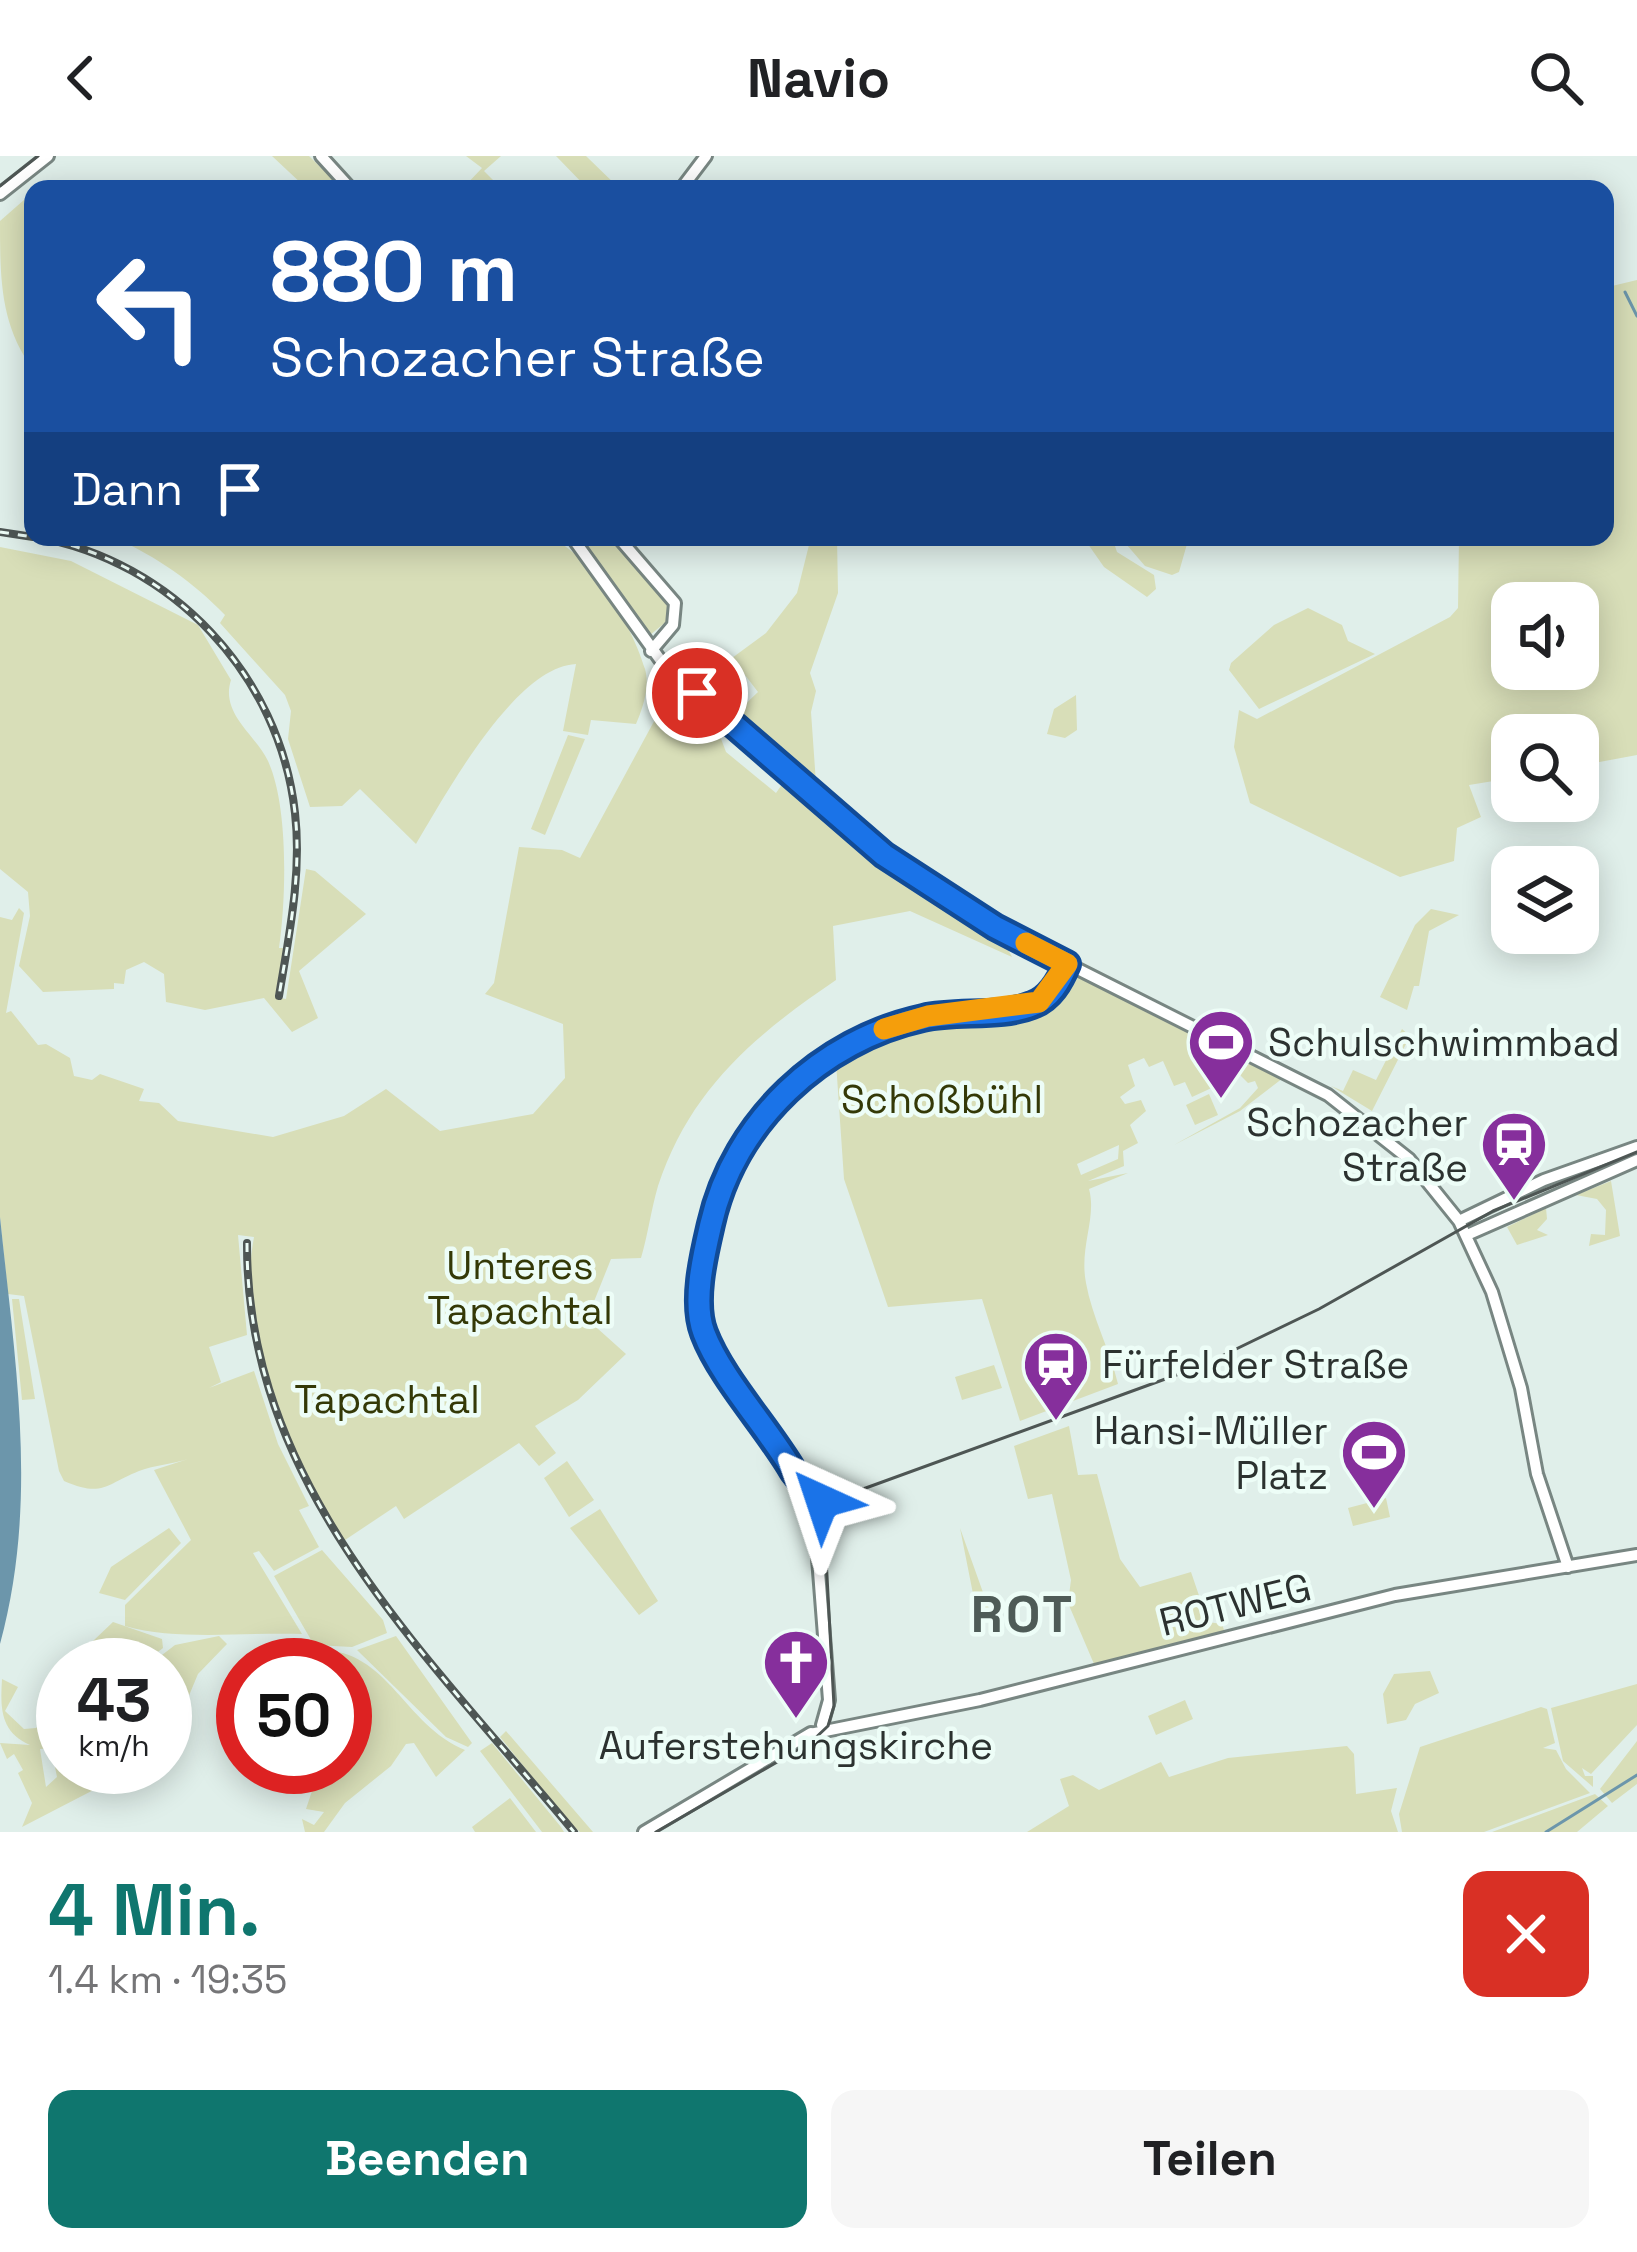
<!DOCTYPE html>
<html lang="de">
<meta charset="utf-8">
<style>
:root{--surface:#fff;--page:#f6f6f6;--text:#202124;--muted:#757577;--accent:#0f766e}
body{margin:0;font-family:"Space Grotesk",sans-serif;background:var(--page);color:var(--text);height:100vh;display:flex;flex-direction:column;font-size:45px;white-space:nowrap}
*{box-sizing:border-box;margin:0}
p{font-size:39px;color:var(--muted)}
.icon{flex:none;width:66px;height:66px;fill:none;stroke:currentColor;stroke-width:2;stroke-linecap:round;stroke-linejoin:round}
.map{position:relative;height:1676px;overflow:hidden}
.sheet{display:flex;flex-direction:column;background:var(--surface);flex:1}
.sheet>*{flex:none}
.guide{position:absolute;left:24px;top:24px;width:1590px;height:366px;border-radius:24px;box-shadow:0 6px 30px #0003;background:#1a4fa0;color:#fff;overflow:hidden}
.controls{position:absolute;left:1491px;top:426px;display:grid;gap:24px}
.controls a{display:grid;place-items:center;width:108px;height:108px;border-radius:24px;background:var(--surface);box-shadow:0 6px 30px #0003;font-size:60px}
.speed{position:absolute;left:36px;top:1482px;display:flex;gap:24px;font-size:60px;font-weight:700;text-align:center}
.speed>*{display:grid;place-content:center;width:156px;height:156px;border-radius:50%;background:var(--surface);box-shadow:0 6px 30px #0003;line-height:1}
.speed small{font-size:30px;font-weight:400}
.speed .limit{border:18px solid #d22;background:#fff;color:#111}
.pin{position:absolute;display:grid;place-items:center;width:102px;height:102px;color:#fff;margin:-51px;border:6px solid #fff;border-radius:50%;box-shadow:0 3px 12px #0007}
.me{position:absolute;width:132px;margin:-66px;rotate:318deg;stroke-linejoin:round;filter:drop-shadow(0 0 9px #0008)}
.turn{display:flex;align-items:center;gap:42px;height:252px;padding:0 48px;font-size:54px}
.turn .icon{width:156px;height:156px;stroke-width:2.5}
.turn b{display:block;font-size:84px;line-height:102px}
.then{display:flex;align-items:center;height:114px;padding:0 48px;background:#0003;gap:24px;font-size:45px}
.round{display:grid;place-items:center;flex:none;width:126px;height:126px;border-radius:24px;background:var(--page)}
.summary{display:flex;align-items:center;justify-content:space-between;height:204px;padding:0 48px}
h1{font-size:72px;font-weight:700;line-height:90px;color:var(--accent)}
.primary-button{display:flex;gap:24px;margin-top:auto;padding:24px 48px}
.primary-button a{flex:1;height:138px;border-radius:24px;background:var(--accent);color:#fff;font-size:48px;font-weight:700;line-height:138px;text-align:center}
.primary-button a+a{background:var(--page);color:var(--text)}
header{display:flex;justify-content:space-between;align-items:center;height:156px;padding:0 48px;background:var(--surface);font-size:54px;font-weight:700}
.map>svg:first-child{display:block}
.green{fill:#d8deb8;fill-rule:evenodd}
.water{fill:#6c96ab}
.lines{fill:none;stroke-linecap:round;stroke-linejoin:round}
.stream{stroke:#6c96ab;stroke-width:3}
.secondary-casing{stroke:#788682;stroke-width:16}
.secondary{stroke:#fff;stroke-width:10}
.tram{stroke:#4e5654;stroke-width:3}
.rail-casing{stroke:#4e5654;stroke-width:8}
.rail{stroke:#edfdf7;stroke-width:3;stroke-dasharray:9;stroke-linecap:butt}
.route-casing{stroke:#114b97;stroke-width:30}
.route{stroke:#1a73e8;stroke-width:21}
.slow{stroke:#f59e0b;stroke-width:21}
.labels{text-anchor:middle;stroke-width:9;stroke-linejoin:round;paint-order:stroke}
.poi-label{font-size:39px;fill:#2c3230;stroke:#edfdf7;text-anchor:start}
.park-label{font-size:39px;fill:#343907;stroke:#edfdf7}
.street-label{font-size:39px;fill:#2c3230;stroke:#edfdf7}
.district-label{font-size:51px;font-weight:bold;letter-spacing:3px;fill:#4e5b57;stroke:#edfdf7}
</style>
<header><svg class="icon" aria-label="back" viewBox="0 0 24 24"><path d="M15 5l-7 7 7 7"/></svg>Navio<svg class="icon" aria-label="search" viewBox="0 0 24 24"><circle cx="10" cy="10" r="6"/><path d="M15 15l6 6"/></svg></header>
<div class="map">
<svg width="1637" height="1676" viewBox="0 0 1637 1676">
<rect width="100%" height="100%" fill="#e0efea"/>
<path class="green" d="M272 0H309L343 33H300L304 30Z
M466 0H501L484 15 502 33H462L482 12Z
M556 0H586L620 33H588Z
M33 36V213C0 169 0 121 0 65Z
M1605 120 1612 130 1637 124V599L1578 610V579H1512V622L1469 629 1481 661 1457 672 1454 705 1400 721 1250 647 1234 591 1239 554 1257 563 1450 461 1458 452 1459 381H1605ZM1578 447V513H1512V447Z
M114 381H550C594 402 632 470 645 513 650 530 643 552 636 568L591 564 588 579 563 575 576 508C514 511 445 640 416 688L360 633 342 650 310 651 288 583 291 555 285 539 220 467 225 459C191 424 158 402 114 381Z
M559 381H613L664 438 672 461 650 479C611 445 609 409 559 381Z
M811 381H837L838 437 810 517 816 535 811 556 816 627 735 558 758 536 732 502 766 477 797 437Z
M1083 381H1112L1117 396 1154 419 1156 433 1147 441 1104 411Z
M1120 381H1189L1179 416 1172 419 1145 410Z
M0 391 71 405 198 469 231 524C220 558 256 579 268 605 289 651 286 744 279 792H284L275 841 286 843 306 713 315 715 366 758 299 815 318 862 292 876 264 842 205 854 166 846 164 818 144 806 126 814 124 828 114 827V833L43 836 19 810 30 760 28 736 0 713Z
M1308 452 1342 469 1348 485 1375 498 1259 553 1229 514 1231 507 1274 469Z
M1076 539 1077 574 1065 582 1047 578 1054 553Z
M665 545 720 580 726 596 776 637 785 624 877 704 1003 784 1012 801 910 755 833 770 836 824C755 879 690 933 658 1030 651 1054 648 1078 641 1102L611 1103 587 1163 626 1198 578 1244 535 1270 556 1297 539 1310 519 1287 404 1363 396 1350 345 1384 332 1372C289 1284 235 1182 254 1081L238 1079 247 1179 209 1191 221 1226 209 1232 254 1215 278 1288 309 1350 299 1354 319 1391 274 1415 259 1395 253 1397 302 1478C246 1476 176 1485 125 1470V1449L191 1384 154 1314 188 1303C172 1308 155 1309 139 1315 106 1328 103 1342 64 1325L59 1315 24 1140 8 1138 0 1061V761L12 764 19 752 24 757 6 857 11 855 38 889 46 888 70 902 74 920 92 924 100 918 144 933 139 945 159 947 178 965 273 981 344 960 386 933 440 975 533 958 565 922 563 868 485 838 494 827 519 691 562 694 580 702Z
M568 579 585 583 545 679 531 673Z
M1431 753 1459 759 1429 775 1419 830H1414L1407 854 1380 841 1415 769Z
M1077 821 1283 922 1240 955 1174 989 1240 952 1258 932 1255 925 1248 927 1222 901 1229 924 1192 941 1185 926 1174 930 1163 905 1149 911 1144 902 1128 909 1135 930 1120 941 1125 948 1141 944 1146 955 1130 969 1138 987 1123 995 1124 1010 1088 1025 1128 1017 1089 1033C1097 1062 1079 1091 1086 1127 1092 1161 1110 1194 1118 1228L1020 1265 982 1143 888 1151 844 1023 836 906 913 874 1037 859ZM1119 989 1118 1003 1081 1019 1077 1008Z
M1402 873 1410 880 1372 955 1331 930 1343 935 1353 914 1376 924Z
M1209 938 1218 959 1195 969 1186 949Z
M1611 1025 1620 1080 1589 1090 1591 1078 1605 1079 1606 1054 1597 1043 1576 1039Z
M1546 1052 1547 1063 1537 1074 1548 1079 1517 1089 1507 1071Z
M12 1143H19L35 1243 22 1244Z
M994 1209 1002 1232 962 1244 955 1221Z
M1069 1270 1078 1319 1097 1318 1120 1403 1140 1431 1191 1416 1208 1466 1222 1468 1225 1477 1094 1508 1068 1447 1071 1424 1052 1338 1028 1343 1014 1290Z
M567 1305 594 1344 569 1361 544 1322Z
M1386 1342 1390 1361 1353 1370 1348 1352Z
M600 1353 658 1445 639 1459 570 1372Z
M169 1372 181 1387 125 1444 99 1437 111 1411Z
M960 1372 990 1456 977 1458Z
M322 1394 383 1464 387 1477 352 1491 314 1489 274 1420Z
M113 1466 162 1483 163 1492 141 1509H82L93 1485Z
M219 1480 227 1488 198 1518 165 1597V1509H149L175 1489Z
M396 1480 472 1587 468 1591 446 1581 357 1494Z
M319 1494C388 1493 404 1569 465 1594L436 1621 414 1587 406 1588 391 1610 345 1647 324 1676H305L302 1663 314 1669 324 1656 306 1653 320 1611H345L364 1548 350 1546 353 1521 345 1518V1509H316Z
M1430 1515 1439 1537 1415 1548 1406 1564 1387 1568 1383 1538 1394 1518Z
M2 1523 18 1531 5 1555 24 1573 36 1572 63 1548V1591L40 1593 46 1631 57 1621 55 1611H138L22 1671 32 1647 18 1617 23 1614 14 1598 7 1603 0 1587 30 1589C1 1576 0 1554 2 1523Z
M1637 1528V1569L1591 1618 1582 1612 1585 1620H1593V1631L1563 1605 1551 1552Z
M1185 1544 1193 1563 1156 1579 1148 1560Z
M1541 1551 1547 1553 1555 1587 1543 1592 1556 1594 1566 1613 1590 1637 1484 1676H1402L1399 1658 1420 1591Z
M506 1575 593 1676H580L568 1665 500 1581Z
M1637 1585V1628L1612 1647 1600 1633Z
M492 1587 561 1671 564 1676H542L480 1595Z
M1347 1590 1354 1598 1356 1638 1397 1632 1391 1655 1398 1676H1027L1069 1650 1060 1623 1073 1619 1099 1634 1161 1606 1169 1621 1228 1602Z
M1595 1638 1608 1650 1577 1676H1492Z
M510 1642 536 1676H475L472 1671Z"/>
<path class="water" d="M0 1061C15 1207 39 1345 0 1488Z"/>
<g class="lines">
<path class="stream" d="M1625 136 1637 160
M1546 1676 1637 1619"/>
<defs>
<path id="secondary" d="M321 0 351 33
M681 33 706 0
M0 38 48 0
M572 381 664 509 884 699 1018 783 1328 939 1409 1003 1459 1065 1492 1136 1521 1232 1537 1318 1568 1411
M618 381 675 447 673 469 651 495
M1459 1065 1544 1024 1637 991
M1467 1079 1637 1004
M803 1341a10 10 0 1 1 20 0a10 10 0 1 1-20 0Z
M807 1333 702 1169 707 1087 731 1012 773 949 832 899 911 864 1034 849 1054 833 1067 809
M814 1351 829 1544 822 1569
M810 1578 980 1544 1395 1439 1637 1399
M644 1676 811 1577"/>
</defs>
<use href="#secondary" class="secondary-casing"/>
<use href="#secondary" class="secondary"/>
<path class="tram" d="M0 30 38 0
M656 1676 810 1587 828 1570 834 1550 825 1383 834 1357 852 1337 1201 1210 1319 1153 1493 1055 1637 996"/>
<defs>
<path id="rail" d="M0 376 33 381
M36 381C172 405 280 519 295 657 302 718 289 779 279 840
M247 1087C246 1332 429 1500 574 1676"/>
</defs>
<use href="#rail" class="rail-casing"/>
<use href="#rail" class="rail"/>
</g>
<g class="lines">
<defs>
<path id="route" d="M697 537 884 699 995 771 1067 808C1060 825 1050 843 1032 849 1000 862 958 854 923 862 822 884 734 965 711 1068 704 1098 692 1146 704 1177 721 1222 768 1272 793 1315L807 1333 820 1334 822 1345"/>
</defs>
<use href="#route" class="route-casing"/>
<use href="#route" class="route"/>
<path class="slow" d="M884 873 928 860 1039 846 1067 808 1026 787"/>
</g>
<defs>
<symbol id="stadium-pin" viewBox="-11 -11 22 30"><path d="M0 17L-7.5 6A9.5 9.5 0 1 1 7.5 6Z" fill="#862f9c" stroke="#edfdf7"/><path d="M0-5a6.5 5 0 1 0 0 10a6.5 5 0 1 0 0-10ZM-3.5-1.8h7v3.6h-7Z" fill="#fff"/></symbol>
<symbol id="station-pin" viewBox="-11 -11 22 30"><path d="M0 17L-7.5 6A9.5 9.5 0 1 1 7.5 6Z" fill="#862f9c" stroke="#edfdf7"/><path d="M-3-6H3Q5-6 5-4V2Q5 4 3 4L4.5 6H3L1.5 4h-3L-3 6H-4.5L-3 4Q-5 4-5 2V-4Q-5-6-3-6ZM-3.5-4v3h7v-3ZM-3.5 1v1.5H-2V1ZM2 1v1.5H3.5V1Z" fill="#fff"/></symbol>
<symbol id="church-pin" viewBox="-11 -11 22 30"><path d="M0 17L-7.5 6A9.5 9.5 0 1 1 7.5 6Z" fill="#862f9c" stroke="#edfdf7"/><path d="M-1.2-6h2.4v3.5h3.3v2.4h-3.3V6h-2.4V-.1h-3.3v-2.4h3.3Z" fill="#fff"/></symbol>
</defs>
<g fill-rule="evenodd">
<use href="#stadium-pin" x="1183" y="848" width="76" height="104"/>
<use href="#station-pin" x="1476" y="950" width="76" height="104"/>
<use href="#station-pin" x="1018" y="1170" width="76" height="104"/>
<use href="#stadium-pin" x="1336" y="1258" width="76" height="104"/>
<use href="#church-pin" x="758" y="1468" width="76" height="104"/>
</g>
<g class="labels">
<g class="poi-label">
<text x="1268" y="900">Schulschwimmbad</text>
<text x="1468" y="980" text-anchor="end">Schozacher<tspan x="1468" dy="45">Straße</tspan></text>
<text x="1102" y="1222">Fürfelder Straße</text>
<text x="1328" y="1288" text-anchor="end">Hansi-Müller<tspan x="1328" dy="45">Platz</tspan></text>
<text x="796" y="1603" text-anchor="middle">Auferstehungskirche</text>
</g>
<g class="park-label">
<text x="942" y="957">Schoßbühl</text>
<text x="520" y="1123">Unteres<tspan x="520" dy="45">Tapachtal</tspan></text>
<text x="387" y="1257">Tapachtal</text>
</g>
<g class="street-label">
<text transform="translate(1235 1448) rotate(-14)" y="14">ROTWEG</text>
</g>
<g class="district-label">
<text x="1023" y="1476">ROT</text>
</g>
</g>
</svg>
<div class="controls">
<a><svg class="icon" aria-label="sound" viewBox="0 0 24 24"><path d="M4 9h4l5-4v14l-5-4H4zM17 9q2 3 0 6"/></svg></a>
<a><svg class="icon" aria-label="search" viewBox="0 0 24 24"><circle cx="10" cy="10" r="6"/><path d="M15 15l6 6"/></svg></a>
<a><svg class="icon" aria-label="layers" viewBox="0 0 24 24"><path d="M12 4l9 5-9 5-9-5zM3 14l9 5 9-5"/></svg></a>
</div>
<div class="speed"><div>43<small>km/h</small></div><div class="limit">50</div></div>
<div class="pin" style="left:697px;top:537px;background:#d93025"><svg class="icon" aria-label="arrive" viewBox="0 0 24 24"><path d="M6 21V4h12l-3 4 3 4H6"/></svg></div>
<svg class="me" style="left:822px;top:1345px" viewBox="-20 -20 40 40"><path d="M0-17L14 15 0 8-14 15z" fill="#1a73e8" stroke="#fff" stroke-width="4"/></svg>
<div class="guide">
<div class="turn"><svg class="icon" aria-label="left" viewBox="0 0 24 24"><path d="M17 20v-9H6M10 6l-5 5 5 5"/></svg><div><b>880 m</b>Schozacher Straße</div></div>
<div class="then">Dann<svg class="icon" aria-label="arrive" viewBox="0 0 24 24"><path d="M6 21V4h12l-3 4 3 4H6"/></svg></div>
</div>
</div>
<section class="sheet">
<div class="summary"><div><h1>4 Min.</h1><p>1.4 km · 19:35</p></div><a class="round" style="background:#d93025;color:#fff"><svg class="icon" aria-label="close" viewBox="0 0 24 24"><path d="M6 6l12 12M18 6L6 18"/></svg></a></div>
<div class="primary-button"><a>Beenden</a><a>Teilen</a></div>
</section>
